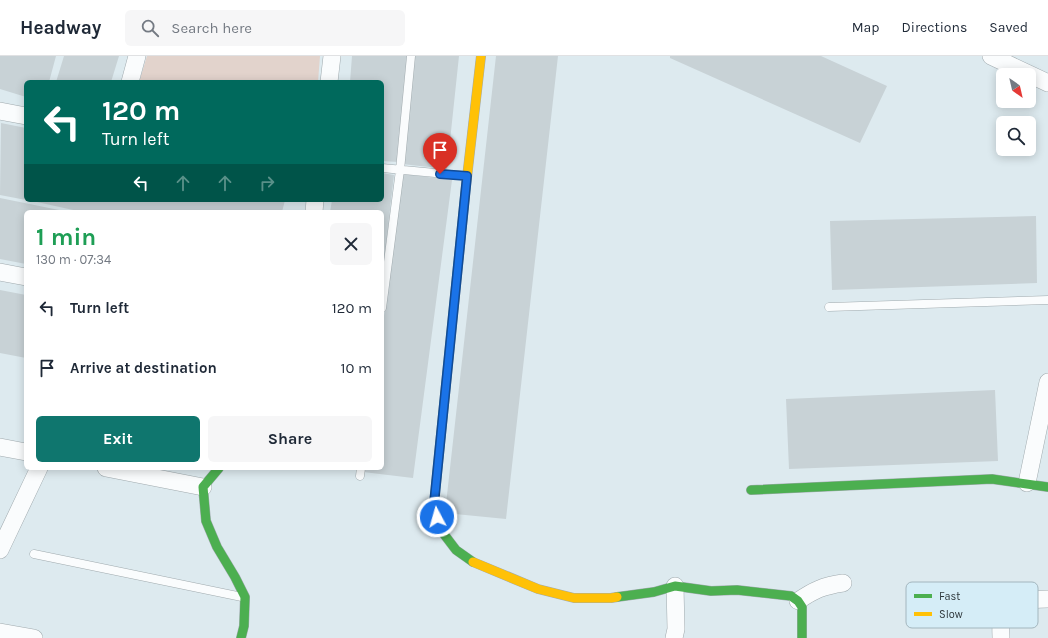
<!DOCTYPE html>
<meta charset="utf-8">
<style>
:root{--surface:#fff;--page:#f6f6f7;--text:#1f2937;--muted:#747a83;--line:#e0e1e3;--accent:#0f766e}
body{margin:0;font-family:Karla,sans-serif;background:var(--page);color:var(--text);height:100vh;display:flex;flex-direction:column;font-size:15px;white-space:nowrap}
*{box-sizing:border-box;margin:0}
p{font-size:13px;color:var(--muted)}
.icon{flex:none;width:22px;height:22px;fill:none;stroke:currentColor;stroke-width:2;stroke-linecap:round;stroke-linejoin:round}
.map{position:relative;flex:1;overflow:hidden}
.drawer{position:absolute;left:24px;top:154px;width:360px;height:260px;display:flex;flex-direction:column;background:var(--surface);border-radius:6px;box-shadow:0 2px 10px #0003}
.drawer>*{flex:none}
.hud{position:absolute;left:24px;top:24px;width:360px;height:122px;border-radius:6px;box-shadow:0 2px 10px #0003;background:#00695c;color:#fff;overflow:hidden}
.needle{width:26px;rotate:146deg}
.controls{position:absolute;left:996px;top:12px;display:grid;gap:8px}
.controls a{display:grid;place-items:center;width:40px;height:40px;border-radius:6px;background:var(--surface);box-shadow:0 2px 10px #0003;font-size:20px}
.pin{position:absolute;display:grid;place-items:center;width:34px;height:34px;color:#fff;margin:-41px -17px;border-radius:50% 50% 50% 0;rotate:-45deg;box-shadow:0 0 4px #0007}
.pin .icon{rotate:45deg}
.me{position:absolute;width:44px;margin:-22px;rotate:354deg;stroke-linejoin:round;filter:drop-shadow(0 0 3px #0008)}
.turn{display:flex;align-items:center;gap:14px;height:84px;padding:0 12px;font-size:18px}
.turn .icon{width:52px;height:52px;stroke-width:2.5}
.turn b{display:block;font-size:28px;line-height:34px}
.lanes{display:flex;align-items:center;height:38px;padding:0 12px;background:#0003;justify-content:center;gap:20px;direction:ltr}
.lanes .off{opacity:.35}
.round{display:grid;place-items:center;flex:none;width:42px;height:42px;border-radius:6px;background:var(--page)}
.summary{display:flex;align-items:center;justify-content:space-between;height:68px;padding:0 12px}
h1{font-size:24px;font-weight:700;line-height:30px;color:#1e9e55}
.primary-button{display:flex;gap:8px;margin-top:auto;padding:8px 12px}
.primary-button a{flex:1;height:46px;border-radius:6px;background:var(--accent);color:#fff;font-size:16px;font-weight:700;line-height:46px;text-align:center}
.primary-button a+a{background:var(--page);color:var(--text)}
ul{padding:0;list-style:none}
li{display:flex;align-items:center;gap:12px;height:60px;padding:0 12px}
li div{flex:1}
li b{display:block;font-size:15px}
li em{font-style:normal}
header{display:flex;align-items:center;gap:24px;box-sizing:border-box;height:56px;padding:0 20px;background:var(--surface);border-bottom:1px solid var(--line)}
header strong{font-size:19px}
nav{display:flex;gap:22px;margin-inline-start:auto;font-size:14px}
.search{width:280px;height:36px;background:var(--page);display:flex;align-items:center;gap:10px;box-sizing:border-box;padding:0 14px;border-radius:6px;color:var(--muted);font-size:15px}
.map>svg:first-child{display:block}
.green{fill:#e2d3cc}
.building{fill:#c8d2d6}
.lines{fill:none;stroke-linecap:round;stroke-linejoin:round}
.lane-casing{stroke:#a0aaae;stroke-width:9}
.street-casing{stroke:#a0aaae;stroke-width:18}
.fast-casing{stroke:#a0aaae;stroke-width:10}
.slow-casing{stroke:#a0aaae;stroke-width:10}
.lane{stroke:#fafcfd;stroke-width:8}
.street{stroke:#fafcfd;stroke-width:17}
.fast{stroke:#4caf50;stroke-width:9}
.slow{stroke:#ffc107;stroke-width:9}
.route-casing{stroke:#114b97;stroke-width:10}
.route{stroke:#1a73e8;stroke-width:7}
.key{fill:#d5edf7;stroke:#a3b6be;stroke-width:1}
.key-label{font-size:11px;fill:#2d363a}
</style>
<header>
<strong>Headway</strong>
<div class="search"><svg class="icon" aria-label="search" viewBox="0 0 24 24"><circle cx="10" cy="10" r="6"/><path d="M15 15l6 6"/></svg>Search here</div>
<nav><a>Map</a><a>Directions</a><a>Saved</a></nav>
</header>
<div class="map">
<svg width="1048" height="582" viewBox="0 0 1048 582">
<rect width="100%" height="100%" fill="#ddeaef"/>
<path class="green" d="M147 0H320L318 26H139Z"/>
<path class="building" d="M0 0H56L49 26H26V41L0 33Z
M64 0H119L111 26H56Z
M352 0H407L398 106 382 105V26H350Z
M414 0H459L447 113 402 108Z
M496 0H558L506 463 445 457Z
M670 0H821L887 30 860 87 670 2Z
M1 67 26 72V144L0 139Z
M382 117 394 119 383 215H382V156H330L332 144H382Z
M403 118 452 124 413 422 363 416 364 412H382V275Z
M0 142 64 155 26 156V208L0 203Z
M28 144H285L282 156H82Z
M1036 160 1037 227 832 234 830 165Z
M0 234 26 239V302L0 297Z
M995 334 998 405 789 413 786 343Z"/>
<g class="lines">
<defs>
<path id="lane" d="M382 112 467 120
M829 251 1048 244
M382 252 400 114 411 0
M360 420 361 412
M34 498 242 541"/>
<path id="street" d="M991 0 1048 27
M130 26 137 0
M329 26 332 0
M0 55 26 60
M314 156 315 144
M0 216 26 221
M0 391 26 396
M106 412 203 431
M1027 427 1048 326
M0 494 39 412
M798 545C814 534 823 530 843 527
M0 576 34 582
M674 582 676 573 675 530
M1001 582C1001 576 1000 569 1002 563 1007 544 1032 543 1048 543"/>
<path id="fast" d="M466 130 434 448 440 473 456 494 473 506
M219 412 203 431 206 465 217 491 235 521 245 541 244 570 241 582
M751 434 992 423 1048 431
M617 541 654 536 675 530 711 535 737 534 791 540 798 545 802 551V582"/>
<path id="slow" d="M466 130 481 0
M473 506 538 533 574 542H611L617 541"/>
</defs>
<use href="#lane" class="lane-casing"/>
<use href="#street" class="street-casing"/>
<use href="#fast" class="fast-casing"/>
<use href="#slow" class="slow-casing"/>
<use href="#lane" class="lane"/>
<use href="#street" class="street"/>
<use href="#fast" class="fast"/>
<use href="#slow" class="slow"/>
</g>
<g class="lines">
<defs>
<path id="route" d="M437 461 434 448 467 120 440 118"/>
</defs>
<use href="#route" class="route-casing"/>
<use href="#route" class="route"/>
</g>
<rect x="906" y="526" width="132" height="46" rx="6" class="key"/>
<rect x="914" y="538" width="18" height="4" fill="#4caf50"/>
<rect x="914" y="556" width="18" height="4" fill="#ffc107"/>
<g class="key-label">
<text x="939" y="544">Fast</text>
<text x="939" y="562">Slow</text>
</g>
</svg>
<div class="controls">
<a><svg class="needle" viewBox="-14 -14 28 28"><path d="M0-13l5 13h-10z" fill="#e53935"/><path d="M0 13l5-13h-10z" fill="#747a83"/></svg></a>
<a><svg class="icon" aria-label="search" viewBox="0 0 24 24"><circle cx="10" cy="10" r="6"/><path d="M15 15l6 6"/></svg></a>
</div>
<div class="pin" style="left:440px;top:118px;background:#d93025"><svg class="icon" aria-label="arrive" viewBox="0 0 24 24"><path d="M6 21V4h12l-3 4 3 4H6"/></svg></div>
<svg class="me" style="left:437px;top:461px" viewBox="-20 -20 40 40"><circle r="17" fill="#1a73e8" stroke="#fff" stroke-width="3"/><path d="M0-11L8 9 0 5-8 9z" fill="#fff"/></svg>
<div class="hud">
<div class="turn"><svg class="icon" aria-label="left" viewBox="0 0 24 24"><path d="M17 20v-9H6M10 6l-5 5 5 5"/></svg><div><b>120 m</b>Turn left</div></div>
<div class="lanes"><svg class="icon" aria-label="left" viewBox="0 0 24 24"><path d="M17 20v-9H6M10 6l-5 5 5 5"/></svg><svg class="icon off" aria-label="ahead" viewBox="0 0 24 24"><path d="M12 20V5M6 11l6-6 6 6"/></svg><svg class="icon off" aria-label="ahead" viewBox="0 0 24 24"><path d="M12 20V5M6 11l6-6 6 6"/></svg><svg class="icon off" aria-label="right" viewBox="0 0 24 24"><path d="M7 20v-9h11M14 6l5 5-5 5"/></svg></div>
</div>
<section class="drawer">
<div class="summary"><div><h1>1 min</h1><p>130 m · 07:34</p></div><a class="round"><svg class="icon" aria-label="close" viewBox="0 0 24 24"><path d="M6 6l12 12M18 6L6 18"/></svg></a></div>
<ul>
<li><svg class="icon" aria-label="left" viewBox="0 0 24 24"><path d="M17 20v-9H6M10 6l-5 5 5 5"/></svg><div><b>Turn left</b></div><em>120 m</em></li>
<li><svg class="icon" aria-label="arrive" viewBox="0 0 24 24"><path d="M6 21V4h12l-3 4 3 4H6"/></svg><div><b>Arrive at destination</b></div><em>10 m</em></li>
</ul>
<div class="primary-button"><a>Exit</a><a>Share</a></div>
</section>
</div>
